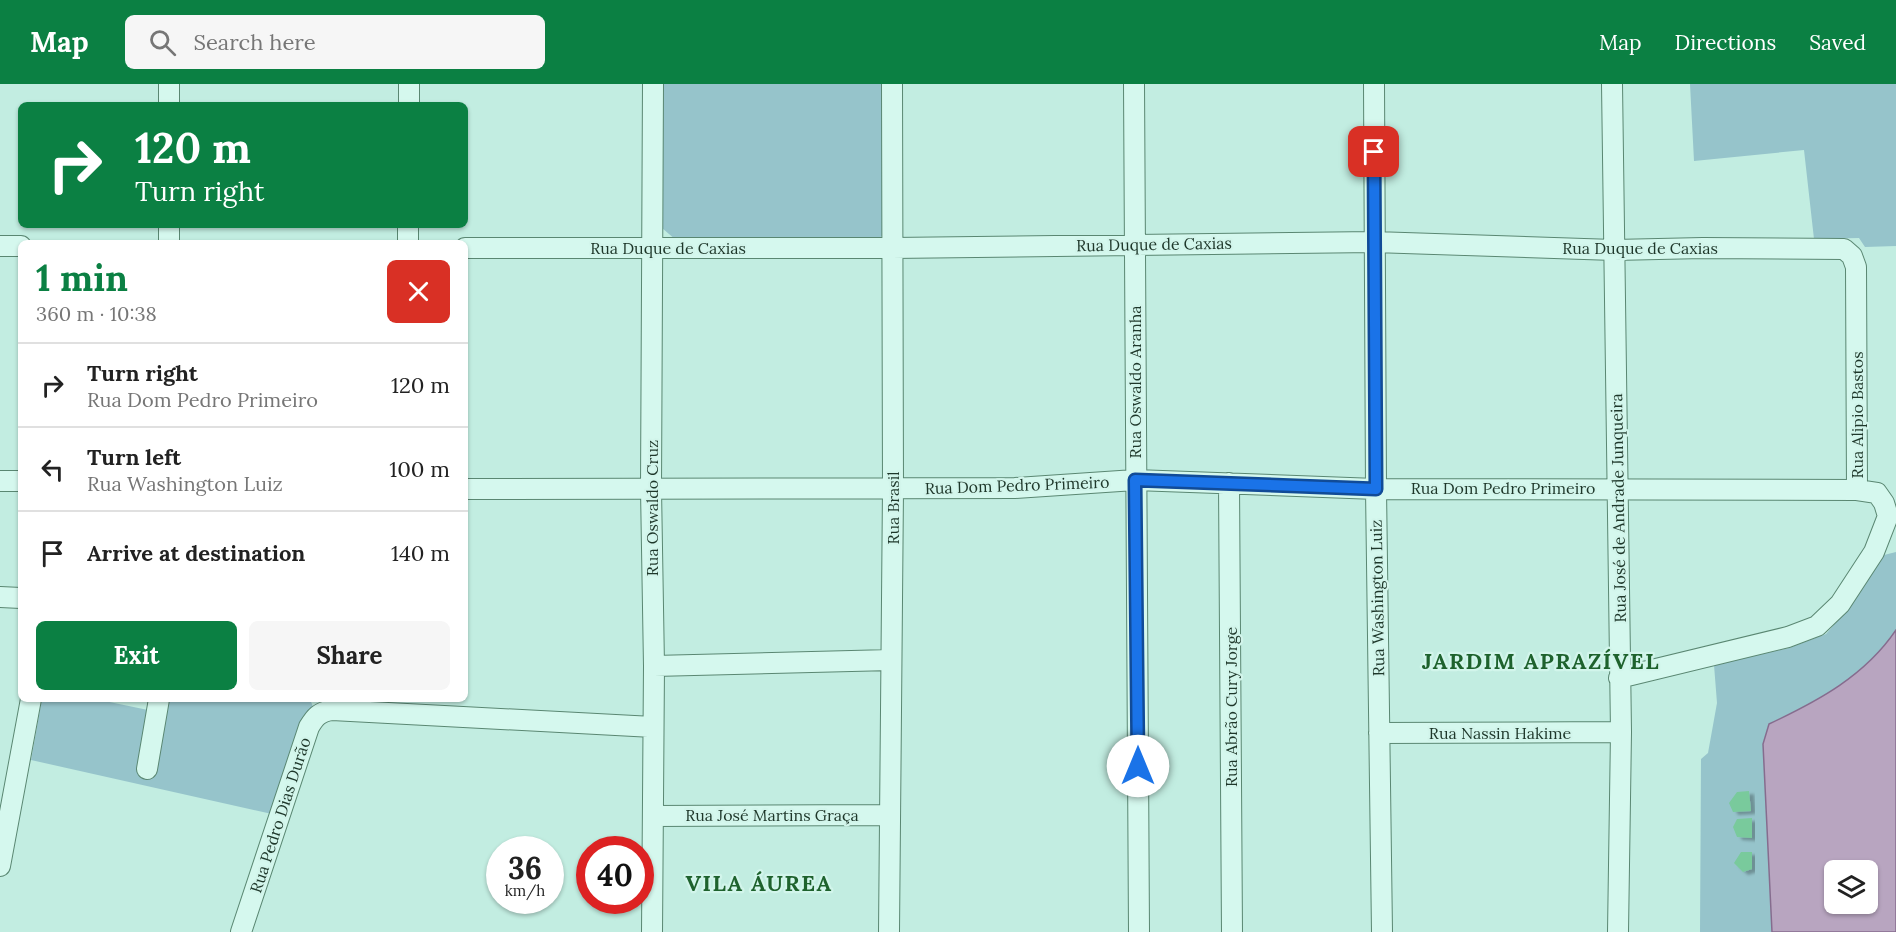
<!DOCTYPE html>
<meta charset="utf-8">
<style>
:root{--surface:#fff;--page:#f6f6f6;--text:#222;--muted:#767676;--line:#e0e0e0;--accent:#0b8043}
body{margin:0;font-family:Lora,serif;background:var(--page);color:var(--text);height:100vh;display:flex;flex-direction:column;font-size:22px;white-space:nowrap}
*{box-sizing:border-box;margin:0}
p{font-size:20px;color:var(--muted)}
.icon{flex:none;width:33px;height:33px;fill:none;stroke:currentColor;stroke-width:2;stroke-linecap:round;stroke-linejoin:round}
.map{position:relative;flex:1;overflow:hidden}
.drawer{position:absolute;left:18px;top:156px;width:450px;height:462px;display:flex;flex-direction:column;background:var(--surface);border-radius:9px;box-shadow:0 2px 4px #0004}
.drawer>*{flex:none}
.top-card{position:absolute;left:18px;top:18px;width:450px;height:126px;border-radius:9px;box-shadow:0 2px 4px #0004;background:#0b8043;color:#fff;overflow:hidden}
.tools{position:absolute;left:1824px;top:776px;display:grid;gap:12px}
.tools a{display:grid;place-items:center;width:54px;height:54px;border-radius:9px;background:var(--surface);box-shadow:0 2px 4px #0004;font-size:30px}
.speed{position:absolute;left:486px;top:752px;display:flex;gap:12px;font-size:30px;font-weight:700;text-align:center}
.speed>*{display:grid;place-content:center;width:78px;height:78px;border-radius:50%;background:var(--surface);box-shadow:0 2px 4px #0004;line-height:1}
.speed small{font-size:15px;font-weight:400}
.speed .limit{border:9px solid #d22;background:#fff;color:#111}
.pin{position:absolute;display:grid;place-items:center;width:51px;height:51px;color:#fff;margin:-26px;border-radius:12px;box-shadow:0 3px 9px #0006}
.me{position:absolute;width:66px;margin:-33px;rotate:0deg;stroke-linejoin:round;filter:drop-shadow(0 0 4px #0008)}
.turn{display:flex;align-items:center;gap:21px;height:126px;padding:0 18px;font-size:27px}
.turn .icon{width:78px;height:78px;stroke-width:2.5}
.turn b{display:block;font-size:42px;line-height:51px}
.round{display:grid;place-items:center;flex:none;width:63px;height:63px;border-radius:9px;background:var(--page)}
.overview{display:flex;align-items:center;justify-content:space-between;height:102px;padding:0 18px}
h1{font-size:36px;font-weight:800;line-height:45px;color:var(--accent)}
.button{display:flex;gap:12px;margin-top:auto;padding:12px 18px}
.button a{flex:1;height:69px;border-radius:9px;background:var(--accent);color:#fff;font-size:24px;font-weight:800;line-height:69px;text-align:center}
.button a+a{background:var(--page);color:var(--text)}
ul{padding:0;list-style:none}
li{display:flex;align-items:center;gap:18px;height:84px;padding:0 18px;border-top:2px solid var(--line)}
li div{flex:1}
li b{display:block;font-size:22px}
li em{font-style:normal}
header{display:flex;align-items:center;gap:36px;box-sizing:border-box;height:84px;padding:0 30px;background:var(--accent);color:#fff}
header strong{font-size:28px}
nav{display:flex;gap:33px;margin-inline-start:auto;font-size:21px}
.search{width:420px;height:54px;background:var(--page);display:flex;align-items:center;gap:15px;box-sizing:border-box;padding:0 21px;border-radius:9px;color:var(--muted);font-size:22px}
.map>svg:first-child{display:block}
.green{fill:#96c4cb}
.water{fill:#b8a5c0;stroke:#866c8e;stroke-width:1.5;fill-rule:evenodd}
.building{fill:#79ca9c;filter:url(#shadow)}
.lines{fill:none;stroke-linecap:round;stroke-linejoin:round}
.minor-casing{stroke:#5a8772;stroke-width:22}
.minor{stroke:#d5f8ee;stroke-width:20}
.route-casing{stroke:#114b97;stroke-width:15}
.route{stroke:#1a73e8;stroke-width:10}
.labels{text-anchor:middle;stroke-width:4.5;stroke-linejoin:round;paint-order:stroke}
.street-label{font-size:16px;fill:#1e372a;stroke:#d2f5eb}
.district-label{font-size:22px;font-weight:bold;letter-spacing:1.5px;fill:#1e622d;stroke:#d2f5eb}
</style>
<header>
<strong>Map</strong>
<div class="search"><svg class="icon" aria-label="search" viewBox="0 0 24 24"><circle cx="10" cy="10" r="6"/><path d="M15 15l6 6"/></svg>Search here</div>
<nav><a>Map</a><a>Directions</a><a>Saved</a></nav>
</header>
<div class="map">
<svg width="1896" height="848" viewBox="0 0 1896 848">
<defs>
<filter id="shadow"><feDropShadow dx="5" dy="3" stdDeviation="1.5" flood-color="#0004"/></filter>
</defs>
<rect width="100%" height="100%" fill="#c2ede1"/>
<path class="green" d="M661 0H883L884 150 875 158 676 156 662 144Z
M1690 0H1896V162L1865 163 1859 154 1814 155 1804 66 1694 77Z
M1896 468V546L1885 563 1846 598 1809 621 1769 640 1763 660 1772 848H1700L1701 675 1708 669 1717 619 1714 581 1789 564 1826 550 1850 522 1884 471Z
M42 615H95L148 626 166 615H310L313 623 304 631 272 730 31 676Z"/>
<path class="water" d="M1896 546V848H1772L1763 660 1769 640C1818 617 1865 592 1896 546ZM1834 786H1868V819H1834Z"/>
<path class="building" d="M1749 707 1751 727 1733 728 1729 719 1737 708Z
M1752 734V754L1737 753 1733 743 1737 735Z
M1741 768H1752V785L1743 788 1734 779Z"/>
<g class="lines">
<defs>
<path id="minor" d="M1134 0 1139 848
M1374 0 1376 405 1382 848
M1612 0 1621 648 1618 848
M169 21V0
M409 21V0
M169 159V141
M408 159V141
M0 162H21
M465 164H892L1374 158 1614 166 1703 164 1844 165 1852 172 1856 183 1857 406
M0 397H21
M1229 399 1232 848
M465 405 1015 404 1135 396 1376 405 1857 406 1877 409 1884 419 1888 432 1874 468 1840 520 1817 542 1788 553 1619 594
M0 513 21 514
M654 582 891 576
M1379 649 1621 648
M147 685 159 615
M653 732 890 731
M0 782 31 615
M241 848 309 643C315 633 319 628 332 626L653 643
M652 848 654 582 651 405 653 0
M889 848 893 405 892 0"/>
</defs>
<use href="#minor" class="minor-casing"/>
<use href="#minor" class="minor"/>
</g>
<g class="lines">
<defs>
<path id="route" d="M1138 682 1135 396 1376 405 1374 68"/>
</defs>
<use href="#route" class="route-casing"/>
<use href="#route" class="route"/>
</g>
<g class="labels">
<g class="street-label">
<text transform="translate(1154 160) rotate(-1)" y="6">Rua Duque de Caxias</text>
<text x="668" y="170">Rua Duque de Caxias</text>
<text x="1640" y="170">Rua Duque de Caxias</text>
<text transform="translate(1135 298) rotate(-90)" y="6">Rua Oswaldo Aranha</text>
<text transform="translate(1857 331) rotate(-90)" y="6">Rua Alipio Bastos</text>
<text transform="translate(1017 401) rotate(-2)" y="6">Rua Dom Pedro Primeiro</text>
<text x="1503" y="410">Rua Dom Pedro Primeiro</text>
<text transform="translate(652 424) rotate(-90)" y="6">Rua Oswaldo Cruz</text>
<text transform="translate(893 424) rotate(-90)" y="6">Rua Brasil</text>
<text transform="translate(1618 424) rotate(-91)" y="6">Rua José de Andrade Junqueira</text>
<text transform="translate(1377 514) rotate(-91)" y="6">Rua Washington Luiz</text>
<text transform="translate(1231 623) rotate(-90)" y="6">Rua Abrão Cury Jorge</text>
<text x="1500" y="655">Rua Nassin Hakime</text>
<text transform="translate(280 731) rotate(-72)" y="6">Rua Pedro Dias Durão</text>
<text x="772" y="737">Rua José Martins Graça</text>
</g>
<g class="district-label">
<text x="1541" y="585">JARDIM APRAZÍVEL</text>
<text x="759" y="807">VILA ÁUREA</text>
</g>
</g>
</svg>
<div class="tools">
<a><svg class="icon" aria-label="layers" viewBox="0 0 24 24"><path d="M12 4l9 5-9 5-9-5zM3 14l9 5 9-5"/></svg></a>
</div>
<div class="speed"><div>36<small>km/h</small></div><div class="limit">40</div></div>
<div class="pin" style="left:1374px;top:68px;background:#d93025"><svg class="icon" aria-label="arrive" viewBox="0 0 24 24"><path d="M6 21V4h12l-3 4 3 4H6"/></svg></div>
<svg class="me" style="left:1138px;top:682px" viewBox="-20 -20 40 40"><circle r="19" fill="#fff"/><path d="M0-13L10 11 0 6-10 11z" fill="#1a73e8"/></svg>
<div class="top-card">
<div class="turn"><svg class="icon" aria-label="right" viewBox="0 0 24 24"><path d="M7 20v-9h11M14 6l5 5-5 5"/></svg><div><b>120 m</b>Turn right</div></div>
</div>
<section class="drawer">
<div class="overview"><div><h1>1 min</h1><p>360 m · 10:38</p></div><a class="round" style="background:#d93025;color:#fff"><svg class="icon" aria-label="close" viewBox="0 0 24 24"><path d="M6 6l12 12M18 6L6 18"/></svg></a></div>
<ul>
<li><svg class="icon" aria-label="right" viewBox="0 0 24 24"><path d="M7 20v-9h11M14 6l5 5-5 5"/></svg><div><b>Turn right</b><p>Rua Dom Pedro Primeiro</p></div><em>120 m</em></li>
<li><svg class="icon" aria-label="left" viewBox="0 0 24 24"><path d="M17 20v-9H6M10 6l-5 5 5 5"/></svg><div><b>Turn left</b><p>Rua Washington Luiz</p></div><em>100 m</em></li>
<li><svg class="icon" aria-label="arrive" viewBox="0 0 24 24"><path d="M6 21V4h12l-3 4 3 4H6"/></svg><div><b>Arrive at destination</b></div><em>140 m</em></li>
</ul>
<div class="button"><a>Exit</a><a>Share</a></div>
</section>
</div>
